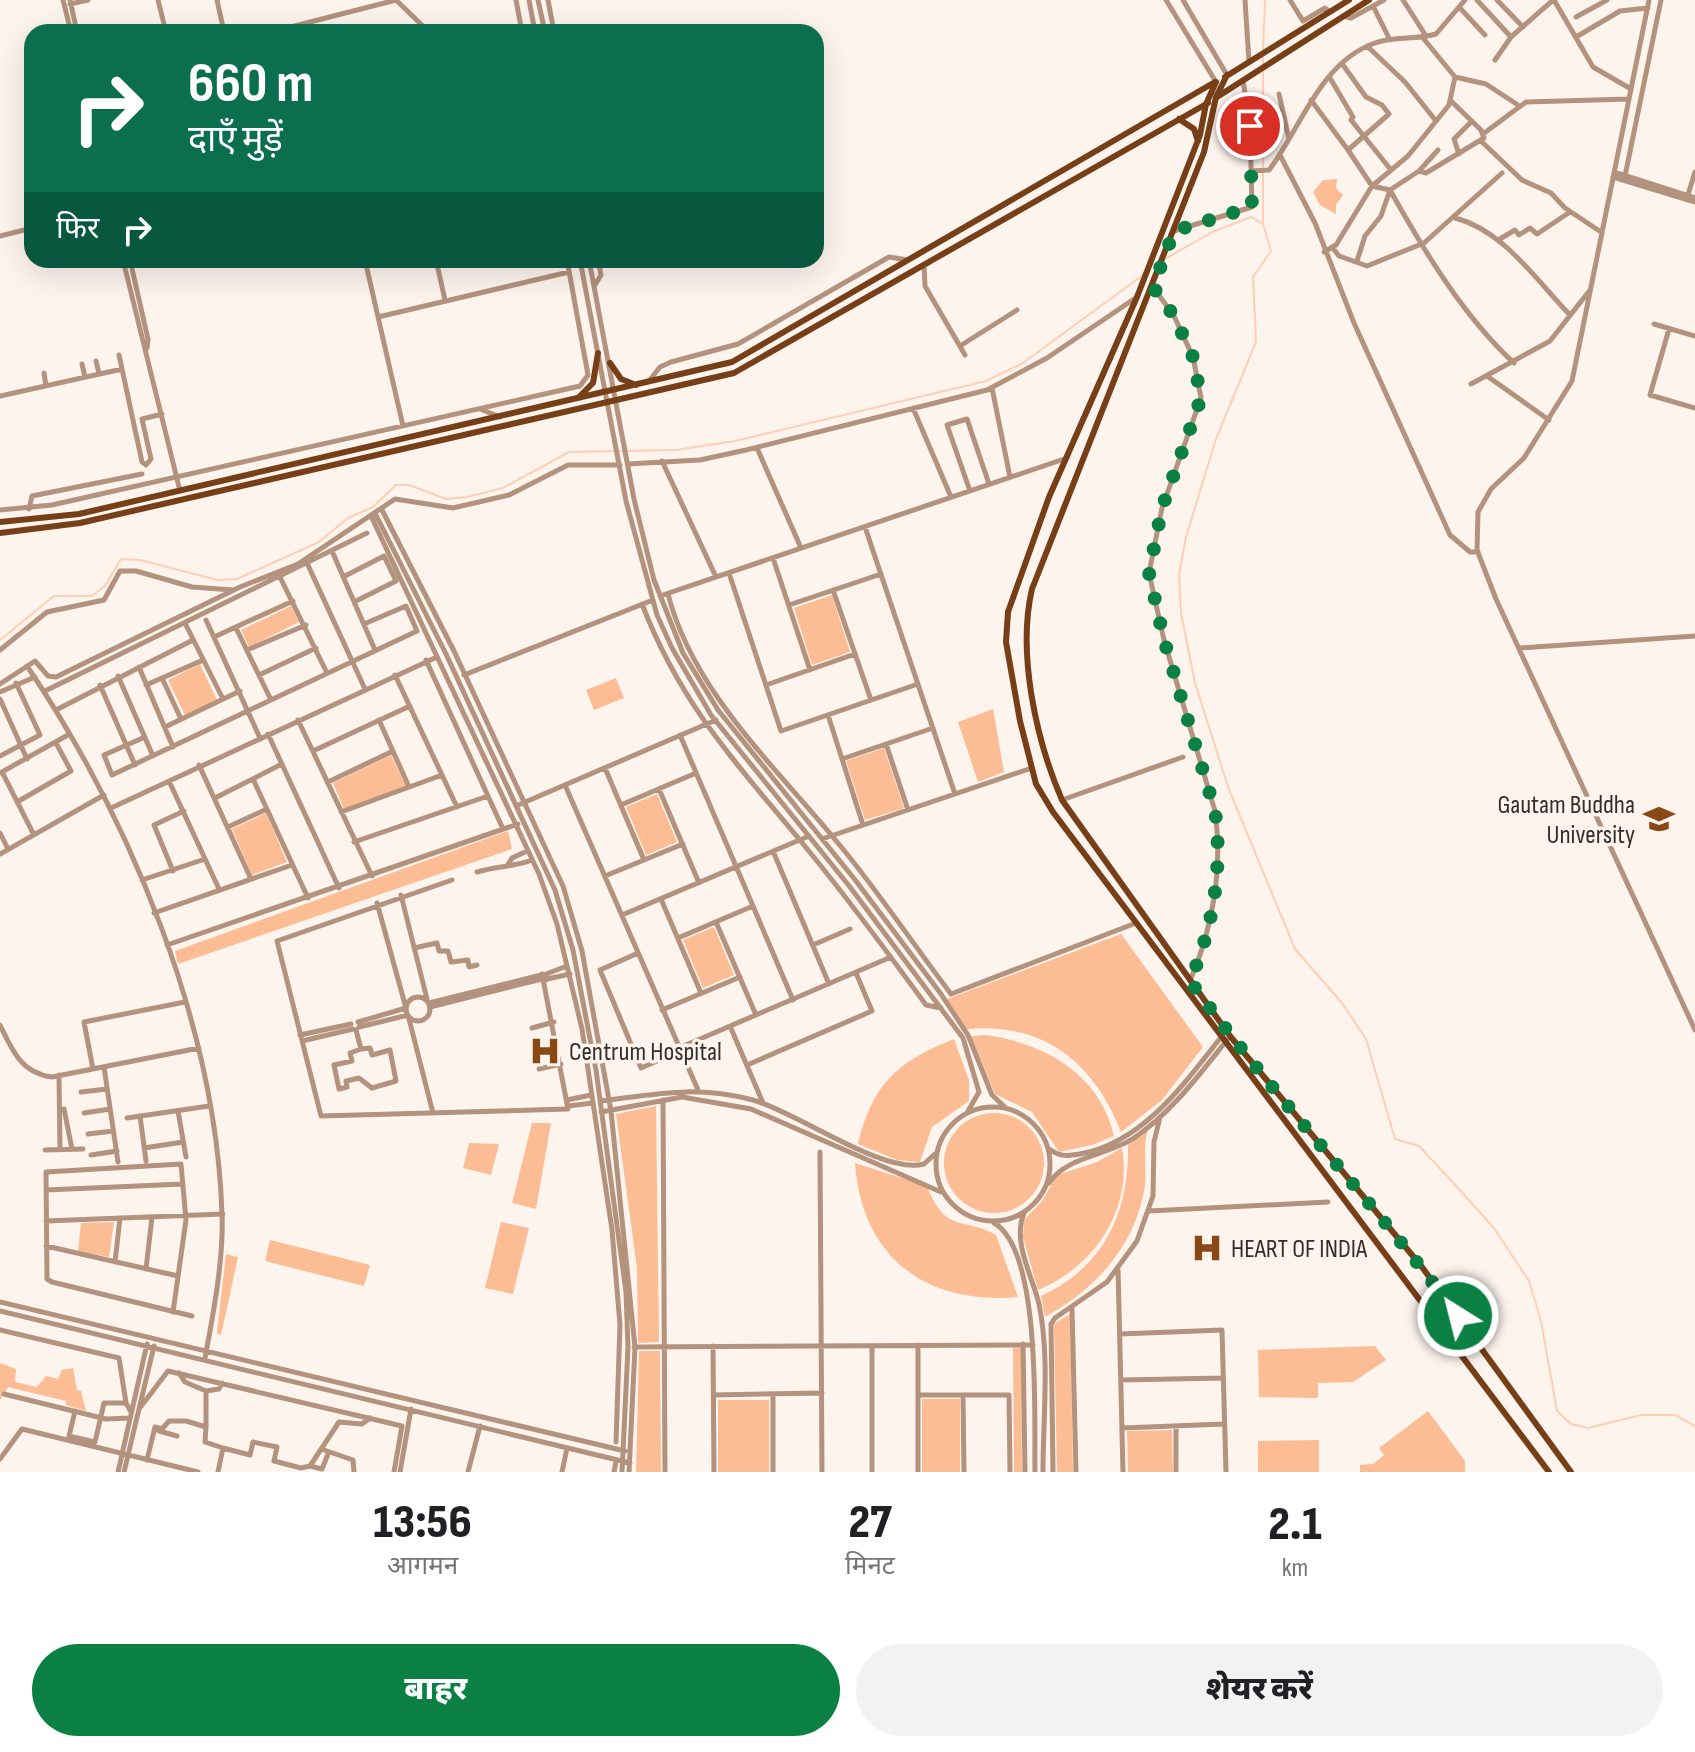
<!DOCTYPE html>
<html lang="hi">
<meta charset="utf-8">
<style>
:root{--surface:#fff;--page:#f2f2f2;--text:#202124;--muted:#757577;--accent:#0b8043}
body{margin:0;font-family:"Sofia Sans Condensed","Noto Sans Devanagari",sans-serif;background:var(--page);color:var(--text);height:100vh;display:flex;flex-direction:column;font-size:30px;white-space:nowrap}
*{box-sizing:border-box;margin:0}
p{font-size:26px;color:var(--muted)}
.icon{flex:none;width:44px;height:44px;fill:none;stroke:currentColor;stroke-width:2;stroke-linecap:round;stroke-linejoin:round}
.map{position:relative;height:1472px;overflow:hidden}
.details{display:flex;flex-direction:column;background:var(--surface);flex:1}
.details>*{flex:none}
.guide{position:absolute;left:24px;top:24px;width:800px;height:244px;border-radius:24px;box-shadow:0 8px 32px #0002;background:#0b6e4f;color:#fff;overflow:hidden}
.pin{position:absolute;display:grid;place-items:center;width:68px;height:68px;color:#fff;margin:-34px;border:4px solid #fff;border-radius:50%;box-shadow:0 2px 8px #0007}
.me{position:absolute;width:88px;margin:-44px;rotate:324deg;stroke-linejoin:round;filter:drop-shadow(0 0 6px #0008)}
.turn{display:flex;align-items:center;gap:28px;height:168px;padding:0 32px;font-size:36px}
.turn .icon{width:104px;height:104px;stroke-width:2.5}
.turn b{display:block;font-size:56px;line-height:68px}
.then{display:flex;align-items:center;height:76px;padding:0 32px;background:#0003;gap:16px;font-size:30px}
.eta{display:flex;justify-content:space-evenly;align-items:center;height:136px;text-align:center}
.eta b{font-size:48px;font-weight:800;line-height:56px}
.cta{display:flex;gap:16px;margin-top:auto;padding:16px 32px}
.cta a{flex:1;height:92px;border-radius:48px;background:var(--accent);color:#fff;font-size:32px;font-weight:800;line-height:92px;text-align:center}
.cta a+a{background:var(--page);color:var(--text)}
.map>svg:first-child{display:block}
.green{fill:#fcbd95}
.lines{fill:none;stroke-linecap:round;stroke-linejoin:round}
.stream{stroke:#fecfb2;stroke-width:2}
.minor{stroke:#b3927e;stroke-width:5}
.major{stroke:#763f17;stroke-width:6}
.route{stroke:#0b8043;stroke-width:14;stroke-dasharray:0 25.2}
.labels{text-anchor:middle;stroke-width:7;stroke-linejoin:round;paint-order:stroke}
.poi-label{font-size:26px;fill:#332e2b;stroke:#fef4ee;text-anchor:start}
</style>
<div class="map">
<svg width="1695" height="1472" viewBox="0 0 1695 1472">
<rect width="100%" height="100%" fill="#fef4ee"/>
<path class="green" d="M1337 179 1336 188 1343 195 1336 205V214L1320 205 1313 192 1323 180Z
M832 595 850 652 812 665 794 608Z
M291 606 299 622 249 647 241 630Z
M200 664 217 700 185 715 168 680Z
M616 678 624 698 594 710 586 690Z
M993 709 1004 772 978 782 958 722Z
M884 748 904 808 865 820 846 761Z
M391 755 406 786 344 809 333 783Z
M657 794 677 842 646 855 626 807Z
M266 813 287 862 252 875 232 829Z
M508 831 512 849 178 964 175 951Z
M714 927 734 975 703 988 683 940Z
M1121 934 1203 1047 1162 1100 1121 1132C1094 1063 1045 1022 967 1029L947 999Z
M987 1035C1045 1044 1100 1074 1114 1136L1092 1145 1059 1152 1032 1112 995 1094 971 1036Z
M954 1039 969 1080V1101L932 1127 920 1162 897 1160 858 1144C872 1084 898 1061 954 1039Z
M656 1106 659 1342 638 1343 637 1268 616 1114Z
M944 1163a50 50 0 1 1 100 0a50 50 0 1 1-100 0Z
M532 1123H551L536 1209 512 1203Z
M1148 1130C1142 1148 1147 1166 1145 1185 1136 1245 1097 1288 1045 1317L1041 1296C1104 1267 1129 1213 1128 1145Z
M469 1143 499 1144 491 1175 463 1168Z
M1122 1148C1133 1210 1094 1267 1038 1290L1023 1237 1024 1220 1042 1201 1057 1175 1097 1162Z
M855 1163 927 1186C946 1235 963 1216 996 1235L1018 1297C926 1305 862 1258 855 1163Z
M114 1222 109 1257 78 1251 81 1223Z
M501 1222 529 1228 513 1294 485 1288Z
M270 1240 370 1265 364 1286 265 1261Z
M226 1254 238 1257 221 1335 217 1333Z
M1070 1314 1073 1472H1057L1054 1324Z
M1375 1346 1386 1360 1353 1382 1318 1383V1398L1259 1397 1258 1350Z
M1013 1348H1021L1022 1472H1014Z
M639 1351H660L661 1472H636Z
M0 1363 16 1369 15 1382 37 1387 46 1376 58 1379 62 1370 73 1368 77 1390 81 1391 86 1411 66 1405V1401L8 1387 0 1400Z
M922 1399H960V1472H922Z
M718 1400H769V1472H718Z
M1428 1411 1465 1461V1472H1360V1465L1373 1464 1384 1455 1379 1448Z
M1172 1430 1173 1472H1128L1127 1431Z
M1319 1440V1472H1258V1441Z"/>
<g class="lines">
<path class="stream" d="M1263 51 1265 0
M1263 222V57
M1165 259 1212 232 1251 217 1263 224 1271 251 1253 277 1256 342 1216 439 1186 537 1179 575 1181 613 1195 683 1228 787 1295 949 1342 1003 1366 1039 1395 1139 1419 1146 1457 1187 1494 1228 1529 1281 1541 1321 1557 1411 1571 1424 1588 1428 1641 1415H1675L1695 1426
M0 640 54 596H92L105 586 121 559 140 560 218 580 237 579 319 542 348 518 373 507 396 485H409L446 499 467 497 503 488 569 452 676 450 735 441 986 381 1023 363 1143 275"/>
<path class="minor" d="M63 0 71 32
M70 0 77 32
M158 0 166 32
M217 0 224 32
M396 0 429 32
M516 0 522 32
M529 0 535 32
M538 0 545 32
M548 0 554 32
M1166 0 1216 82
M1183 0 1227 75
M1245 0 1249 62
M1290 0 1303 21 1325 8 1330 12
M1403 0 1426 36
M1477 0 1511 37
M1497 0 1523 27
M1554 0 1593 67 1631 89
M1649 0 1572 381 1524 458 1491 489 1478 512 1477 550 1496 599 1695 1030
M70 4 88 0
M1373 6 1390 40
M1459 7 1485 35
M1343 16 1351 18 1384 0
M1576 17 1607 0
M271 32 396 0
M1576 37 1620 11 1648 8
M1423 38 1455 77 1486 84 1518 105
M1367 46 1405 82 1436 121
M1495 60 1511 37 1553 0
M1330 78 1353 117 1351 120 1391 170
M1279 94 1289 139
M1311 100 1348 150 1389 114 1382 105 1366 97 1343 65
M1483 134 1526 102 1629 99
M1481 141 1522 180 1551 193 1565 208 1601 232
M1348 150 1372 186 1390 190C1423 249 1463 316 1514 363
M1459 154 1454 139 1472 121
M1280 155 1315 223 1354 323 1450 535 1470 552H1478
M1251 171 1269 170C1301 128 1320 62 1375 43 1394 36 1417 40 1436 34L1465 0
M1419 171 1426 173 1484 138 1481 130 1451 101
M1614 172 1695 198
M1625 176 1661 0
M1613 177 1695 202
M1687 198 1695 172
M1455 218C1503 230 1536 280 1570 315
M1174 231 1252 207 1250 126 1243 80
M0 236 32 228
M1498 240 1515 230 1519 235 1530 228 1537 234 1570 212
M1332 247 1339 256 1367 266 1424 243 1502 173
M1324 252 1336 245 1372 186 1408 156 1449 105 1455 77
M123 260 180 491
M130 260 148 339 147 348
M365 260 403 426
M436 260 445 300
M580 260 626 501 657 615 672 648 711 715 850 887 963 1038 979 1092 968 1111
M589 260 634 499 654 580 683 653 718 710 856 881 941 994 968 1035 992 1095 1006 1108
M1357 261 1365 236 1381 216 1390 190 1419 171 1438 150
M924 265 925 286 965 355
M595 285 601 275 598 260
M1153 287 1174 316 1193 357 1201 398 1162 508 1149 573 1164 640 1215 811C1223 868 1213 928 1190 981
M378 317 569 272
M1654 324 1695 336
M1669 329 1650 395 1695 408
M960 346 1017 310
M119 355 142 462 146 465 151 459 142 419 162 414
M96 361 99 374
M82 364 85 377
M44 373 46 386
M1487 376 1549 420
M649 381 660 367 671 362 738 344 889 257 908 260
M1471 384 1550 341 1590 290
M992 388 1010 477
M0 396 122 369
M913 408 951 497
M480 409 500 417
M757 448 801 548
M662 461 716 577
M628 464 700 460 746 450 987 390 1047 358 1137 297
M970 491 947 425 967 419 989 484
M29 509 32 496 142 474
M0 510 52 505 580 386 588 375 567 260
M382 510 454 651 563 886 582 951 611 1111 635 1347 629 1472
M376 515 446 654 555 890 573 950 596 1070 626 1292 628 1347 622 1472
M372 518 539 874 557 924 582 1029 612 1230 620 1325 616 1442
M865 527 955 794
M332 551 375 650
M773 558 810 670
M307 563 365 689
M729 573 781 731 918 684
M345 576 384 556 396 581 356 601
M280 577 327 673
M833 590 871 700
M668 594C693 692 776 767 838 843 878 891 913 944 951 994
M660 596 1067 458
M642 604C682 708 739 766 808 850 849 900 888 953 926 1005L941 1008
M789 605 881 574
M206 620 260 738
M185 623 223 699
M236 628 271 700
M214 637 293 601
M1519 648 1695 636
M0 650 47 612 104 600 120 571H136L192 587 233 590
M247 650 306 625
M426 660 503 829
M27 666C131 820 216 1026 222 1214 224 1257 213 1316 205 1358
M139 667 173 747
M259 675 316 648
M395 675 457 807
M464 675 653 600
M118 676 153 756
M162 678 181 719
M0 684 35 661 48 676 56 677 240 587 298 564 395 499 453 508 509 495 568 465H620
M100 685 135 765
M146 685 203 660
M766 685 855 654
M45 691 367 533
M0 692 35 677
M0 699 27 759
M56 710 193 640
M828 715 863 825
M298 720 372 876
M379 720 409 787
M165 727 240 691
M268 734 339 888
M680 735 793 1000
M145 737 104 755 112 775 417 631 406 606 364 624
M886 744 908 810
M313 751 410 706
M0 756 40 735 16 683
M842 759 933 728
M199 765 251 879
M605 768 644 860
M2 772 34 835
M0 773 68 735
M253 779 308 898
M169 781 219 889
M328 782 393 751
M565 785 698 1090
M659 789 699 883
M215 798 282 764
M1062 800 1183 757
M17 802 71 771 56 743
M621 805 696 773
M516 806 716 720
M111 808 437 657
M341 812 442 775
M228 827 267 809
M0 833 8 849
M822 839 1032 768
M354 842 488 796
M773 851 829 984
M0 854 104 795
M507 866 512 858 527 851
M173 871 154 825 184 811
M477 872C496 866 514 867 532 860
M605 876 683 844
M142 880 205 859
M452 880 277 941 321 1116 568 1109 542 974 547 975 546 980
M401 895 427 999
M661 899 701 993
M154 913 292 865
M622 915 809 836
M716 922 756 1015
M678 938 753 906
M167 945 518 824
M813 945 850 929
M414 948 437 943 439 951H448L451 962 468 960 469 967 477 965
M638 953 600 970 641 1068 680 1051
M546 974 567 966
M547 979 570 974
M951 994 1136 923
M406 1009a12 12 0 1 1 24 0a12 12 0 1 1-24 0Z
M429 1003 541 975
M430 1007 542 979
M662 1010 740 977
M358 1022 406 1008 377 903
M0 1025C12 1050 21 1073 52 1077L199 1048
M730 1026 763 1103
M359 1027 408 1015 433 1113
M532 1028 554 1022
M356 1030 361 1049 350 1053 352 1061 334 1065 339 1089 347 1087 346 1081 359 1078 372 1088 396 1081 390 1050 372 1055 370 1048 361 1049
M300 1035 351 1024
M302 1041 353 1029
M679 1048 891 957
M747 1065 872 1011 856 973
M104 1067 118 1162
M93 1069 84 1022 185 1002
M539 1069 561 1064
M59 1075 60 1150
M81 1092 107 1089
M567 1100 591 1095
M663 1100 665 1472
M600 1101C658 1094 694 1085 753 1100 797 1112 883 1175 924 1164L935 1154
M568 1106 593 1103
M936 1164a57 57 0 1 1 114 0a57 57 0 1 1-114 0Z
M64 1109 72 1149
M178 1111 186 1157
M601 1112 682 1097 751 1109 941 1192
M84 1113 110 1109
M140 1116 146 1161
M127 1118 209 1106
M88 1134 113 1131
M144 1148 183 1142
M45 1150 83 1149
M1051 1150C1060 1157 1068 1156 1080 1154 1146 1142 1187 1079 1226 1031
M820 1152 822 1472
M91 1155 117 1151
M1049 1183C1067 1156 1107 1156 1134 1138 1171 1113 1199 1075 1227 1040
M46 1190 183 1184
M1149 1211 1328 1202
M1024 1213C1012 1242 1032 1275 1039 1304 1050 1357 1043 1417 1043 1472
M46 1221 223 1214
M994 1223C1042 1250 1034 1421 1035 1472
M46 1246 178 1276
M115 1262 120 1218
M146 1269 152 1217
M1118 1269 1123 1472
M0 1302 625 1451
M1072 1308 1076 1472
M0 1311 630 1463
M173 1312 186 1220 181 1164 46 1172 47 1279 52 1282 192 1316
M0 1330 119 1358 126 1403 131 1412
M1120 1334 1222 1330 1226 1472
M1023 1344 1025 1472
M918 1345V1472
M713 1346 714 1472
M634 1347 1033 1345
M179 1373 185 1382 206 1391
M1121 1380 1223 1378
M4 1394 106 1419 130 1418
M773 1394V1472
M713 1395 822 1393
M918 1395H1009L1010 1472
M963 1395 964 1472
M139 1409 168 1371 402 1426 394 1472
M75 1411 69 1436 95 1442 104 1403H126
M1176 1426V1472
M206 1427V1391L219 1389 222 1383
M1122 1428 1224 1424
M159 1431 177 1436
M223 1448 250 1455 253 1442 277 1447 274 1461 301 1468 310 1466 339 1422 362 1424 370 1418
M321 1449 353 1460 354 1472
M0 1459 22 1429 198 1472
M147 1460 155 1427 162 1429 169 1421H186L206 1427 205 1442 223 1448 218 1472
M310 1466 322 1469 328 1454
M118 1472 147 1344
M124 1472 154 1346
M400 1472 411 1409
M468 1472 480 1426
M562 1472 567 1448
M614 1472 616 1461
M872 1472V1346
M1053 1472 1051 1324 1055 1318 1107 1282 1137 1241 1153 1196 1154 1142 1160 1117"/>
<path class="major" d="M1227 75 1216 97 1204 152 1032 589C1017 653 1036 740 1062 800L1230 1036 1422 1267 1571 1472
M1225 77 1349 0
M1216 82 1206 104 1200 135 1137 297 1049 497 1008 612 1006 642 1020 721 1036 784 1053 812 1549 1472
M1217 97 1369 0
M1179 119 1194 129 1198 141
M610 363 621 379 636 385
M579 397 593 383 598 353
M0 522 79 514 732 362 1215 82
M0 533 80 523 734 373 1208 103"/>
</g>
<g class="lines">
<path class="route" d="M1250 126 1252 207 1174 231 1153 287 1174 316 1193 357 1201 398 1162 508 1149 573 1164 640 1215 811C1223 868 1213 928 1190 981 1274 1097 1373 1201 1458 1316"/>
</g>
<defs>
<symbol id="university-bare" viewBox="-9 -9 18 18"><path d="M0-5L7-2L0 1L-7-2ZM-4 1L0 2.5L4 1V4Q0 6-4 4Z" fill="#8a4815" stroke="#fef4ee" stroke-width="2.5" paint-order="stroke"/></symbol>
<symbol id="hospital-bare" viewBox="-9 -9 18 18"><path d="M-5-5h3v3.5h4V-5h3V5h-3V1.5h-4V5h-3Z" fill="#8a4815" stroke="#fef4ee" stroke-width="2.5" paint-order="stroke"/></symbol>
</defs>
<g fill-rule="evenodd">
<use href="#university-bare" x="1637" y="797" width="44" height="44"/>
<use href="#hospital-bare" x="523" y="1029" width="44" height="44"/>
<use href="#hospital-bare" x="1185" y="1226" width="44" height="44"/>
</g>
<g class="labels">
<g class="poi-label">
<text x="1635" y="813" text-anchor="end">Gautam Buddha<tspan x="1635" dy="30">University</tspan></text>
<text x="569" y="1060">Centrum Hospital</text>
<text x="1231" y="1257">HEART OF INDIA</text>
</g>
</g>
</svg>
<div class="pin" style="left:1250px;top:126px;background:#d93025"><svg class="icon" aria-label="arrive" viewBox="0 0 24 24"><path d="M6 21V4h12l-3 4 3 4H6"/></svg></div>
<svg class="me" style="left:1458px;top:1316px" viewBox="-20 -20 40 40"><circle r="17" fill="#0b8043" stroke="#fff" stroke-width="3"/><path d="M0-11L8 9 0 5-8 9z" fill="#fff"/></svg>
<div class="guide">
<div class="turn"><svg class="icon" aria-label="right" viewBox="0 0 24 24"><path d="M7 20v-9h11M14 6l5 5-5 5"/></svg><div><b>660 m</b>दाएँ मुड़ें</div></div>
<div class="then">फिर<svg class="icon" aria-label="right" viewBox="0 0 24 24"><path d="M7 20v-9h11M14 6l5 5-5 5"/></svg></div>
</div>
</div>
<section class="details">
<div class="eta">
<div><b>13:56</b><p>आगमन</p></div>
<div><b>27</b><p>मिनट</p></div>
<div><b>2.1</b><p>km</p></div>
</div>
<div class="cta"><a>बाहर</a><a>शेयर करें</a></div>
</section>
